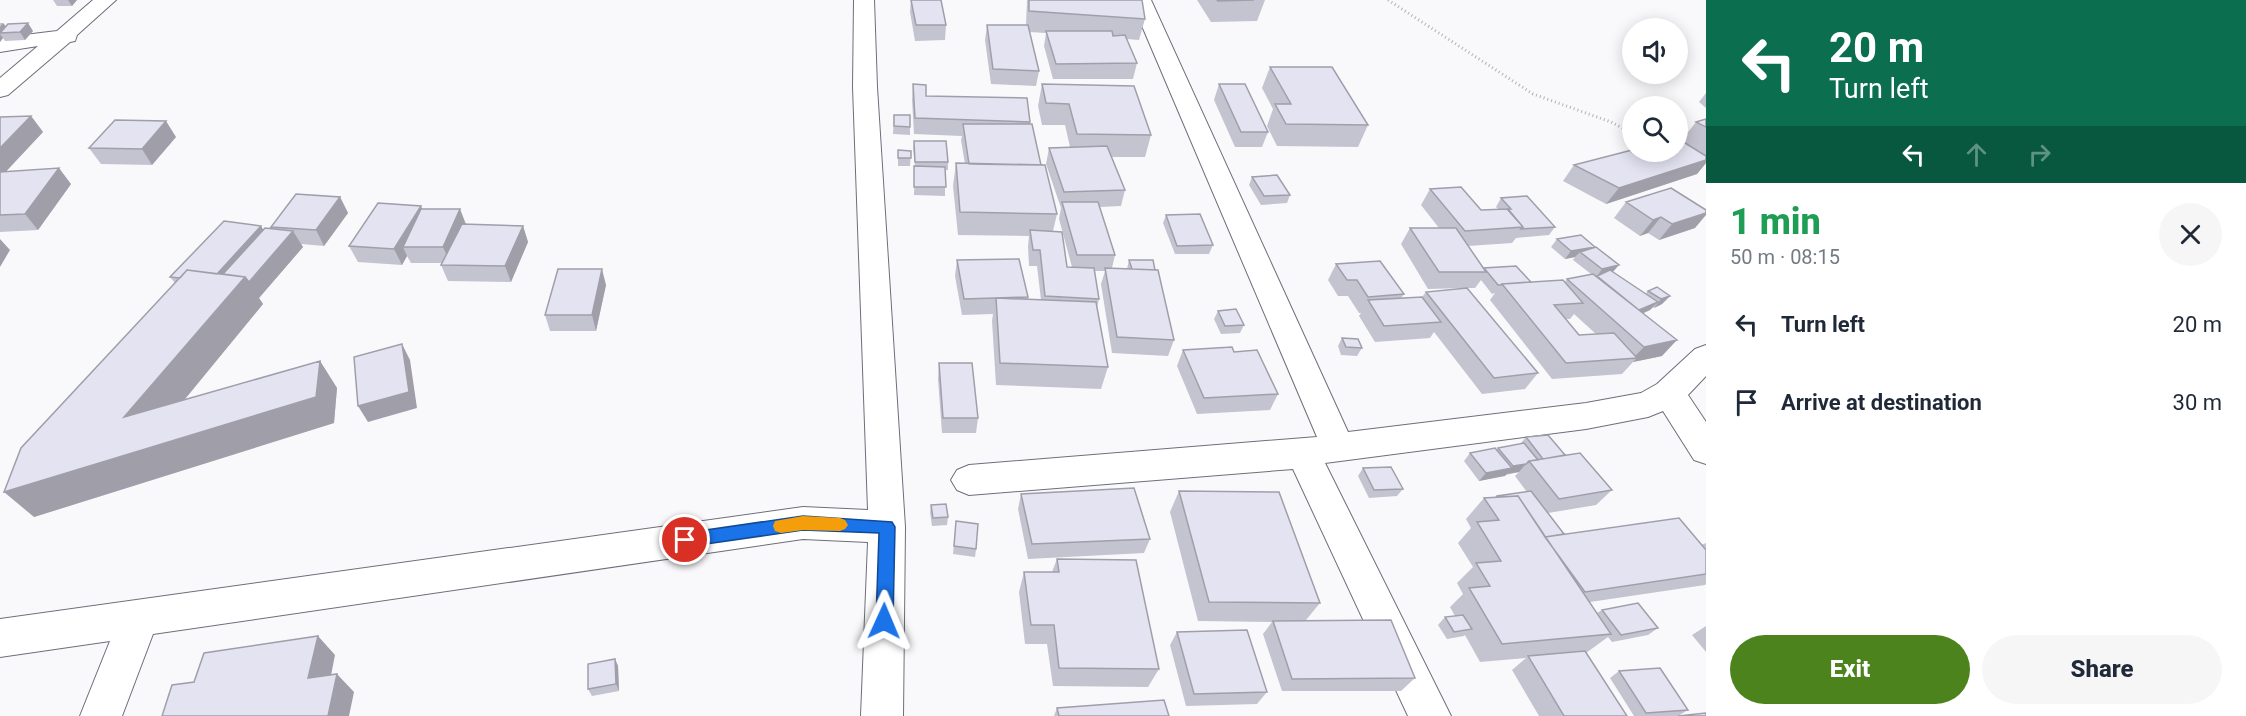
<!DOCTYPE html>
<meta charset="utf-8">
<style>
:root{--surface:#fff;--page:#f6f6f7;--text:#1f2937;--muted:#747a83;--accent:#4c831d}
body{margin:0;font-family:Roboto,sans-serif;background:var(--page);color:var(--text);height:100vh;display:flex;flex-direction:column;font-size:22px;white-space:nowrap}
*{box-sizing:border-box;margin:0}
p{font-size:20px;color:var(--muted)}
.icon{flex:none;width:33px;height:33px;fill:none;stroke:currentColor;stroke-width:2;stroke-linecap:round;stroke-linejoin:round}
.map{position:relative;flex:1;overflow:hidden}
.sheet{display:flex;flex-direction:column;background:var(--surface);width:540px}
.sheet>*{flex:none}
.top-card{background:#0b6e4f;color:#fff;overflow:hidden}
.tools{position:absolute;left:1622px;top:18px;display:grid;gap:12px}
.tools a{display:grid;place-items:center;width:66px;height:66px;border-radius:50%;background:var(--surface);box-shadow:0 3px 15px #0003;font-size:30px}
.pin{position:absolute;display:grid;place-items:center;width:51px;height:51px;color:#fff;margin:-26px;border:3px solid #fff;border-radius:50%;box-shadow:0 2px 6px #0007}
.me{position:absolute;width:66px;margin:-33px;rotate:1deg;stroke-linejoin:round;filter:drop-shadow(0 0 4px #0008)}
.turn{display:flex;align-items:center;gap:21px;height:126px;padding:0 24px;font-size:27px}
.turn .icon{width:78px;height:78px;stroke-width:2.5}
.turn b{display:block;font-size:42px;line-height:51px}
.lanes{display:flex;align-items:center;height:57px;padding:0 24px;background:#0003;justify-content:center;gap:30px;direction:ltr}
.lanes .off{opacity:.35}
.round{display:grid;place-items:center;flex:none;width:63px;height:63px;border-radius:32px;background:var(--page)}
.head{display:flex;align-items:center;justify-content:space-between;height:102px;padding:0 24px}
h1{font-size:36px;font-weight:800;line-height:45px;color:#1e9e55}
.primary-button{display:flex;gap:12px;margin-top:auto;padding:12px 24px}
.primary-button a{flex:1;height:69px;border-radius:36px;background:var(--accent);color:#fff;font-size:24px;font-weight:800;line-height:69px;text-align:center}
.primary-button a+a{background:var(--page);color:var(--text)}
ul{padding:0;list-style:none}
li{display:flex;align-items:center;gap:18px;height:78px;padding:0 24px}
li div{flex:1}
li b{display:block;font-size:22px}
li em{font-style:normal}
main{display:flex;flex:1;min-height:0}
.map>svg:first-child{display:block}
.lines{fill:none;stroke-linecap:round;stroke-linejoin:round}
.minor-casing{stroke:#6e6e7b;stroke-width:2}
.path{stroke:#b2b2b6;stroke-width:3;stroke-dasharray:1 3;stroke-linecap:butt}
.minor{fill:#fff;fill-rule:evenodd}
.wall{fill:#c4c3d0;fill-rule:evenodd}
.shaded-wall{fill:#a09fa9}
.building{fill:#e4e3f2;stroke:#a09fa9;stroke-width:1.5}
.route{fill:#1a73e8;stroke:#114b97;stroke-width:1.5}
.slow{fill:#f59e0b}
</style>
<main>
<div class="map">
<svg width="1706" height="716" viewBox="0 0 1706 716">
<rect width="100%" height="100%" fill="#f9f9fc"/>
<g class="lines">
<defs>
<path id="minor" d="M93 0H116L77 35 75 41 70 42 8 95 0 97V78L38 46 0 52V38L57 31Z
M854 0H874L877 87 905 527 903 716H861L868 542 803 539 153 634 122 716H80L110 641 0 657V619L803 507 868 510 853 87Z
M1131 0H1151L1348 432 1586 403 1641 393 1657 384 1695 349 1706 345V376L1688 395 1706 422V464L1694 460 1663 411 1648 417 1586 429 1325 463 1451 716H1408L1293 469 969 495 957 490 951 480 957 470 969 465 1317 437Z"/>
</defs>
<use href="#minor" class="minor-casing"/>
<path class="path" d="M1388 0 1533 94 1611 122 1632 133"/>
<use href="#minor" class="minor"/>
</g>
<path class="wall" d="M53 0H77L72 6H57Z
M911 0H941L946 25 945 40 915 41 910 12Z
M1027 0H1142L1145 19 1139 40 1127 39 1137 63 1133 79H1053L1044 46 1046 33 1029 32 1039 71 1036 86 991 84 985 40 987 25H1026Z
M1197 0H1265L1257 21 1211 22Z
M0 23H3L6 26 33 31 25 40 5 41 3 38 0 42Z
M1270 67 1368 125 1358 147 1277 146 1267 126 1273 109 1262 88Z
M913 84 926 96 1030 122V124L1041 165 1057 214 1053 231 1067 267H1072L1059 219 1061 208 1046 164 1049 148 1070 147 1065 125H1042L1038 106 1042 84 1151 135 1145 157H1112L1125 190 1121 206 1100 207 1115 255 1112 268 1127 269 1129 260 1174 340 1168 356 1112 353 1101 284 1105 271H1095L1099 299 1097 307 1108 367 1101 389 996 385 992 321 993 314 962 315 955 276 957 260 1028 297V299L1041 300 1037 266H1029L1028 246 1029 236 958 235 953 186 956 163 965 164 961 140 962 136 914 134 912 100Z
M1219 84 1268 132 1262 147H1235L1214 100Z
M1706 93V108L1699 102Z
M894 115 910 127V135L893 134Z
M31 116 43 132 6 171 71 184 38 230 0 232V117Z
M1706 119V163L1697 174 1606 204 1563 181 1574 165 1681 141 1696 122Z
M176 137 152 165 101 164 89 148Z
M914 141 948 162V170H945V196L914 195 915 166 913 149Z
M898 150 911 151 910 166H898Z
M1252 177 1290 195 1287 203 1261 205 1249 185Z
M1430 189 1481 210 1498 209 1496 207 1501 198 1555 227 1549 235 1516 238 1512 243 1468 246 1484 268 1531 282H1565L1567 279 1591 274 1573 260 1575 257 1565 259 1551 247 1557 239 1595 247 1594 248 1613 272 1645 294 1648 291 1670 296 1662 304 1654 308 1653 307 1650 310 1644 313 1662 356 1633 362 1622 374 1552 379 1490 300 1495 293 1492 294 1481 280 1475 288H1467L1538 373 1525 389 1482 394 1434 332 1430 338 1375 342 1359 316 1361 313H1359L1348 296H1338L1328 280 1336 264 1404 294 1401 298 1422 297 1426 292 1464 288 1428 289 1401 244 1410 228H1439L1421 205ZM1574 314 1596 334 1579 335 1566 319H1570Z
M340 197 348 213 324 246 301 244 303 247 259 298 263 304 184 400 320 361 337 388 334 423 34 517 175 283 170 277 261 226 263 230 272 229 271 227Z
M1626 202 1695 228 1659 240 1648 233 1640 236 1614 218Z
M423 209H460L466 224 523 226 528 242 511 282 448 281 441 265 442 263H411L407 256 402 265 358 262 349 246Z
M1166 215 1213 245 1209 254H1175L1163 223Z
M606 285 596 331H550L545 315Z
M1218 311 1244 325 1240 333 1221 334 1214 319Z
M1342 338 1362 348 1357 356 1341 355 1338 346Z
M1183 350 1234 352 1278 394 1270 410 1197 414 1177 366Z
M939 363 978 418 976 433H942L938 379Z
M1526 437 1565 455 1612 490 1596 505 1548 513 1564 534 1701 545 1706 543V584L1705 585 1590 602 1597 613 1602 610 1658 628 1648 635 1612 642 1608 637 1586 653 1627 716H1539L1512 670 1526 658 1480 662 1465 635 1464 636 1447 639 1438 625 1445 617 1455 616 1450 607 1463 594 1457 583 1473 567 1458 543 1471 528 1466 519 1484 498 1495 497 1497 496 1527 492 1515 476 1519 472 1479 481 1464 461 1470 453 1497 449 1498 448 1520 444Z
M1363 468 1403 489 1397 496 1369 498 1358 476Z
M1179 491 1320 603 1306 620 1415 678 1401 691H1282L1263 634 1272 622 1198 621 1170 512Z
M1021 494 1150 539 1144 553 1028 559 1018 509Z
M931 505 948 517 947 525 932 526 930 512Z
M956 521 976 549 975 557 953 554Z
M1057 559 1159 669 1148 687 1053 686 1047 644H1025L1019 592 1024 572H1052Z
M1706 626V652L1692 635Z
M1177 632 1267 692 1257 704 1186 706 1170 645Z
M615 659 618 666 619 691 592 696 588 689Z
M1619 671 1688 710 1678 716H1706H1634L1610 678Z
M1057 708 1169 716H1054Z"/>
<path class="shaded-wall" d="M68 0H77L72 6Z
M3 23 9 31 0 33V27Z
M28 23 33 31 25 40 20 32Z
M0 34 3 38 0 42Z
M31 116 43 132 0 178V148Z
M166 121 176 137 152 165 142 149Z
M1706 160V163L1697 174 1606 204 1619 188Z
M59 168 71 184 38 230 25 214Z
M340 197 348 213 324 246 316 230Z
M421 206 428 222 403 247 407 256 402 265 394 249Z
M460 209 466 225 450 263 443 247Z
M1706 213V215L1695 228 1659 240 1672 224Z
M1661 217 1648 233 1640 236 1653 220Z
M261 226 271 242 234 283 209 282Z
M523 226 528 242 511 282 505 266Z
M293 231 303 247 259 298 263 304 149 443 124 417 245 277Z
M0 239 10 250 0 267Z
M1595 247 1588 255 1580 252 1575 257 1565 259 1571 251Z
M1619 265 1612 273 1596 278 1602 269Z
M602 269 606 285 596 331 592 315Z
M1670 296 1662 304 1654 308 1661 299Z
M1658 302 1650 310 1627 320 1634 312Z
M1677 340 1662 356 1633 362 1637 358H1633L1644 347Z
M402 344 410 360 417 408 368 422 358 406Z
M320 361 337 388 334 423 34 517 4 492Z
M1526 464 1519 472 1506 474 1513 466Z
M1512 468 1505 476 1479 481 1486 473Z
M318 636 335 655 327 696 308 678Z
M615 659 618 666 619 691 616 684Z
M337 674 354 692 349 716H328Z"/>
<path class="building" d="M911 0H941L946 25H916Z
M1029 0H1142L1145 19 1029 11Z
M1217 0H1254L1218 1Z
M28 23 20 32 0 33 8 24Z
M987 25H1028L1039 71 993 69Z
M1046 31H1112L1113 36 1125 35 1137 63 1056 64Z
M1270 67H1332L1368 125 1286 124 1275 104H1291Z
M913 84 926 85V96L1027 98 1030 122 915 118Z
M1042 84 1134 86 1151 135 1077 134 1069 104 1046 103Z
M1219 84H1245L1268 132H1241Z
M894 115H910V127L894 126Z
M31 116 0 148V117Z
M1706 119V127L1696 122Z
M115 120 166 121 142 149 89 148Z
M963 124H1032L1041 165 969 164Z
M1677 138 1706 156V160L1619 188 1574 165 1632 150V152H1677Z
M914 141H946L948 162H915Z
M1107 146 1125 190 1064 192 1049 148Z
M898 150 911 151V158H898Z
M956 163 1045 165 1057 214 960 212Z
M914 166 945 167 946 187H914Z
M59 168 25 214 0 215V172Z
M1277 175 1290 195 1264 196 1252 177Z
M1461 187 1481 210 1507 209 1523 227 1465 231 1430 189Z
M1671 188 1706 210V213L1672 224 1661 217 1653 220 1626 202Z
M296 194 340 197 316 230 271 227Z
M1527 196 1555 227 1521 229 1523 227 1508 209H1511L1501 198Z
M1062 202H1098L1115 255H1077Z
M378 203 421 206 394 249 349 246Z
M421 209H460L443 247H403Z
M1200 214 1213 245 1177 246 1166 215Z
M224 221 261 226 217 274 187 270 180 278 170 277Z
M462 224 523 226 505 266 441 265Z
M265 228 293 231 249 282 245 277 223 274Z
M1410 228H1456L1486 272H1439Z
M1030 230 1062 232 1067 267 1094 268 1099 299 1045 296 1040 250H1033Z
M1581 235 1595 247 1571 251 1557 239Z
M1596 247 1619 265 1602 269 1580 252Z
M1019 259 1028 297 964 299 957 260Z
M1129 260H1153L1155 270 1132 269Z
M1380 261 1404 294 1368 297 1357 280H1347L1336 264Z
M1516 266 1531 282 1502 284 1501 285H1498L1484 268Z
M1105 268 1158 270 1174 340 1117 337Z
M558 269H602L592 315H545Z
M187 270 245 277 124 417 320 361 316 397 4 492 21 448Z
M1610 270 1658 302 1639 310 1597 276Z
M1593 274 1677 340 1644 347 1567 279Z
M1563 280 1583 303 1554 305 1579 335 1614 333 1637 358 1566 363 1502 284Z
M1657 287 1670 296 1661 299 1648 291Z
M1467 288 1538 373 1494 378 1426 292Z
M1422 297 1441 322 1384 326 1368 300Z
M996 298 1096 302 1108 367 1000 363Z
M1236 309 1244 325 1225 326 1218 311Z
M1342 338 1358 339 1362 348 1346 347Z
M402 344 409 392 358 406 354 357Z
M1232 347 1234 352 1257 350 1278 394 1204 398 1183 350Z
M939 363H972L978 418H943Z
M1548 435 1565 455 1543 459 1526 437Z
M1524 443 1538 460 1529 461 1526 464 1513 466 1498 448Z
M1495 448 1512 468 1486 473 1470 453Z
M1580 453 1612 490 1559 499 1529 461Z
M1391 467 1403 489 1374 490 1363 468Z
M1134 488 1150 539 1032 544 1021 494Z
M1179 491 1279 492 1320 603 1209 602Z
M1531 491 1564 534 1545 537 1518 496 1497 497V496Z
M1518 496 1611 634 1502 644 1469 588 1490 586 1476 563 1501 561 1477 522 1499 520 1484 498Z
M946 504 948 517 933 518 931 505Z
M1679 518 1706 550V574L1585 592 1545 537Z
M956 521 978 524 976 549 954 546Z
M1057 559 1136 560 1159 669 1059 668 1054 625H1031L1024 572H1059Z
M1638 603 1658 628 1621 635 1602 610Z
M1463 615 1472 629 1454 632 1445 617Z
M1391 620 1415 678 1292 679 1273 621Z
M1247 630 1267 692 1194 694 1177 632Z
M318 636 308 678 337 674 328 716H162L172 685 194 682 204 653Z
M1585 651 1627 716H1564L1528 656Z
M615 659 616 684 588 689V664Z
M1660 668 1688 710 1646 713 1619 671Z
M1164 700 1169 716H1059L1057 708Z
M1706 713V716H1678Z"/>
<path class="route" d="M803 516 892 522 895 527 893 621 890 627 884 629 878 627 876 621 879 533 803 530 685 547 679 545 677 540 679 535 685 533Z"/>
<path class="slow" d="M803 516 840 518 845 520 848 525 845 529 840 531 803 530 781 533 775 531 773 526 775 521Z"/>
</svg>
<div class="tools">
<a><svg class="icon" aria-label="sound" viewBox="0 0 24 24"><path d="M4 9h4l5-4v14l-5-4H4zM17 9q2 3 0 6"/></svg></a>
<a><svg class="icon" aria-label="search" viewBox="0 0 24 24"><circle cx="10" cy="10" r="6"/><path d="M15 15l6 6"/></svg></a>
</div>
<div class="pin" style="left:685px;top:540px;background:#d93025"><svg class="icon" aria-label="arrive" viewBox="0 0 24 24"><path d="M6 21V4h12l-3 4 3 4H6"/></svg></div>
<svg class="me" style="left:884px;top:621px" viewBox="-20 -20 40 40"><path d="M0-17L14 15 0 8-14 15z" fill="#1a73e8" stroke="#fff" stroke-width="4"/></svg>
</div>
<section class="sheet">
<div class="top-card">
<div class="turn"><svg class="icon" aria-label="left" viewBox="0 0 24 24"><path d="M17 20v-9H6M10 6l-5 5 5 5"/></svg><div><b>20 m</b>Turn left</div></div>
<div class="lanes"><svg class="icon" aria-label="left" viewBox="0 0 24 24"><path d="M17 20v-9H6M10 6l-5 5 5 5"/></svg><svg class="icon off" aria-label="ahead" viewBox="0 0 24 24"><path d="M12 20V5M6 11l6-6 6 6"/></svg><svg class="icon off" aria-label="right" viewBox="0 0 24 24"><path d="M7 20v-9h11M14 6l5 5-5 5"/></svg></div>
</div>
<div class="head"><div><h1>1 min</h1><p>50 m · 08:15</p></div><a class="round"><svg class="icon" aria-label="close" viewBox="0 0 24 24"><path d="M6 6l12 12M18 6L6 18"/></svg></a></div>
<ul>
<li><svg class="icon" aria-label="left" viewBox="0 0 24 24"><path d="M17 20v-9H6M10 6l-5 5 5 5"/></svg><div><b>Turn left</b></div><em>20 m</em></li>
<li><svg class="icon" aria-label="arrive" viewBox="0 0 24 24"><path d="M6 21V4h12l-3 4 3 4H6"/></svg><div><b>Arrive at destination</b></div><em>30 m</em></li>
</ul>
<div class="primary-button"><a>Exit</a><a>Share</a></div>
</section>
</main>
